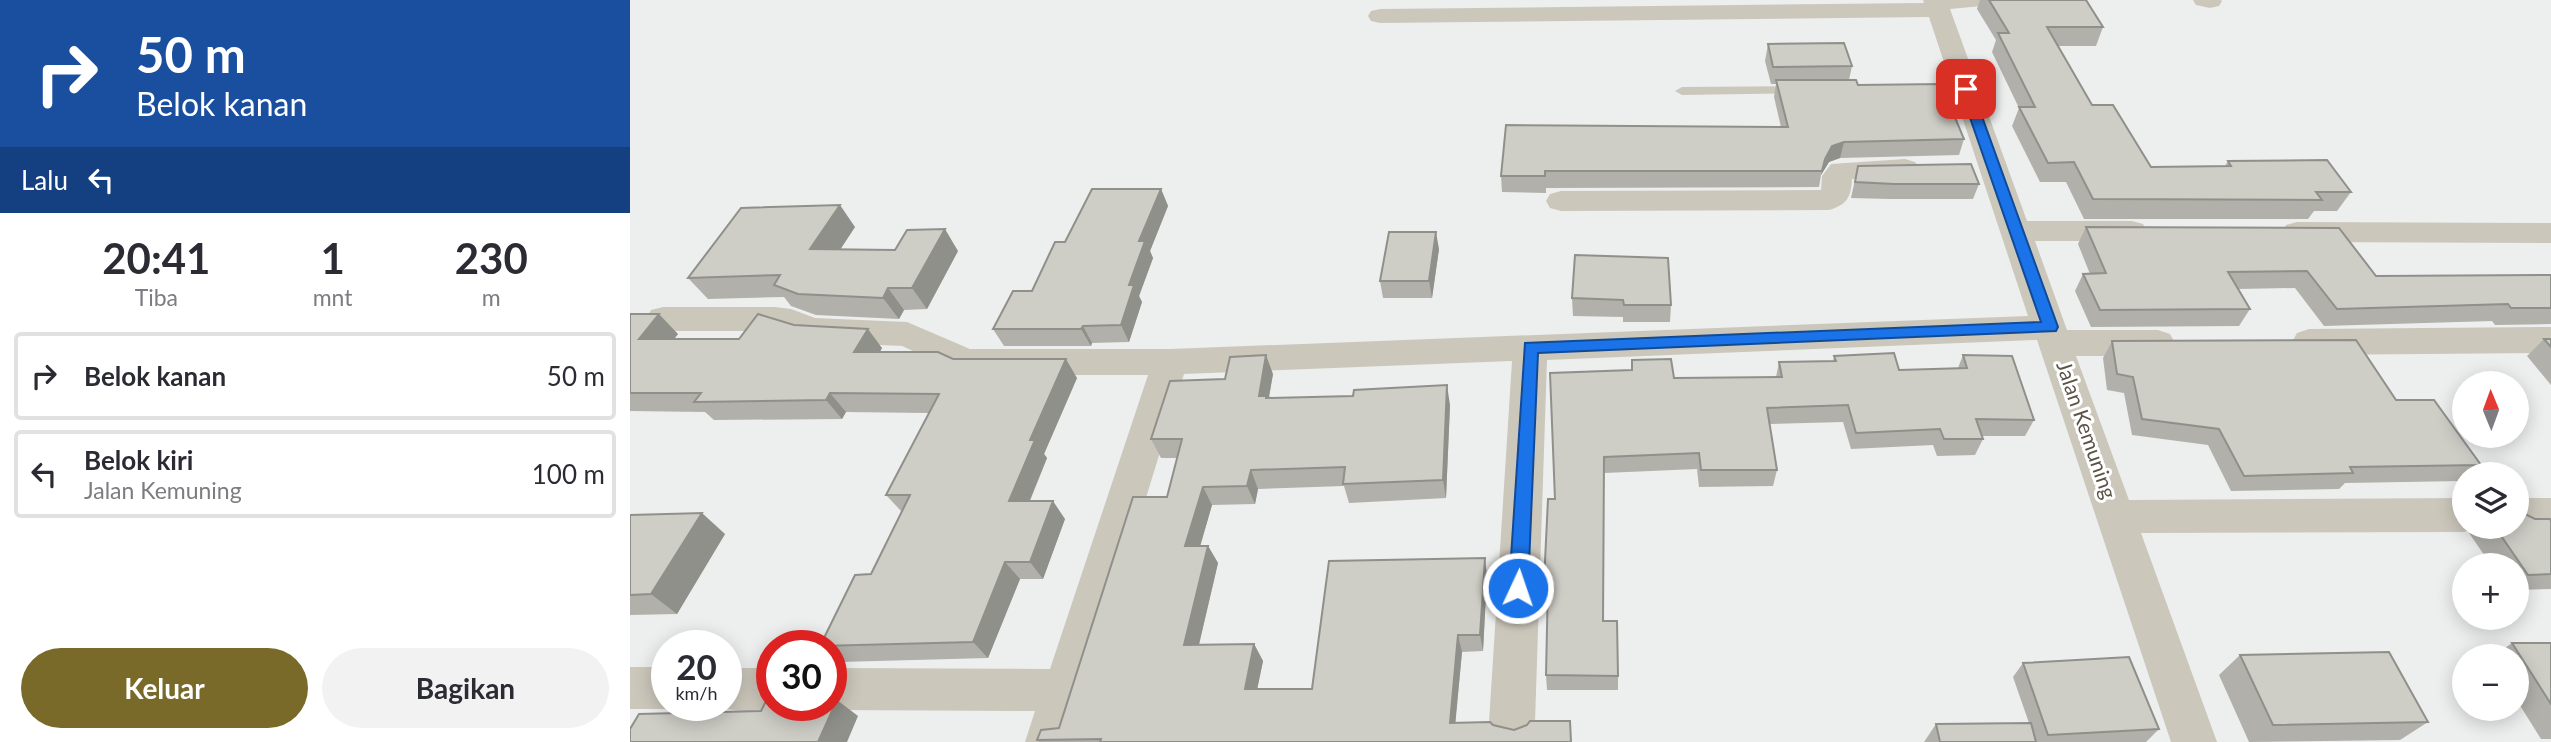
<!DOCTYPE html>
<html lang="id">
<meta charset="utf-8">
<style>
:root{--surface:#fff;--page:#f2f2f3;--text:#2b2b33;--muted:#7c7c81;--line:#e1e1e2;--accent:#796a29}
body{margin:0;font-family:Lato,sans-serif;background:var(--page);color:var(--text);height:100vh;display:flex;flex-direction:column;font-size:26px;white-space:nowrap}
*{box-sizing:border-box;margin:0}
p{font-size:23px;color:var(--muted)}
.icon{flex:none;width:38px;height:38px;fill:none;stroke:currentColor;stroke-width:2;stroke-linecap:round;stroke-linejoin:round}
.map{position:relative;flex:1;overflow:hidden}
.side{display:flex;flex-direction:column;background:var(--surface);width:630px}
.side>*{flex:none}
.top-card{background:#1a4fa0;color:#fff;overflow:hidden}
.needle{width:46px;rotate:359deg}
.fabs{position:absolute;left:1822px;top:371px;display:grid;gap:14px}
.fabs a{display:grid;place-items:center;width:77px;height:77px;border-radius:50%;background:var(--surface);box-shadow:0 4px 18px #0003;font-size:35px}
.speed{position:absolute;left:21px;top:630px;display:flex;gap:14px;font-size:35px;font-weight:700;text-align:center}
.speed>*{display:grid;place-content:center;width:91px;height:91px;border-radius:50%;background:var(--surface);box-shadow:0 4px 18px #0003;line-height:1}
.speed small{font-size:18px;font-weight:400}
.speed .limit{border:10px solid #d22;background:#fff;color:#111}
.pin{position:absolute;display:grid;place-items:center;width:60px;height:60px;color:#fff;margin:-30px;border-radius:14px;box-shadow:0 4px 10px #0006}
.me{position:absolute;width:77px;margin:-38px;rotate:3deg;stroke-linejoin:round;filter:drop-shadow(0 0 5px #0008)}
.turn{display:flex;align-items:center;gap:24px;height:147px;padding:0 21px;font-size:32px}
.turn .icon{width:91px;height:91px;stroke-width:2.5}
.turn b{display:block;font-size:49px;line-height:60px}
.then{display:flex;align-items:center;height:66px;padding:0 21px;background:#0003;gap:14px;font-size:26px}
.eta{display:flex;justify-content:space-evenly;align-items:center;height:119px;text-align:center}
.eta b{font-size:42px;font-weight:700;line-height:49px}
.action{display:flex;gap:14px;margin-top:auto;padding:14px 21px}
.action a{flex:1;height:80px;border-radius:42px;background:var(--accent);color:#fff;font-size:28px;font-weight:700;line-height:80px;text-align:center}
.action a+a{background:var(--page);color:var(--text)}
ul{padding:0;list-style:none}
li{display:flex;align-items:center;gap:21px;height:88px;margin:0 14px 10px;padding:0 7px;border:4px solid var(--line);border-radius:7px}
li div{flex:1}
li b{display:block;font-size:26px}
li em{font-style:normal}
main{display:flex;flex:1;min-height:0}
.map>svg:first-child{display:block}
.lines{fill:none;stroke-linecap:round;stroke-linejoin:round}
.service{fill:#ccc7bb;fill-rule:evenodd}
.minor{fill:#ccc7bb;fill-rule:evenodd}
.wall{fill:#b1b0aa}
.shaded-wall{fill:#90908b}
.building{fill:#cecdc6;stroke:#90908b;stroke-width:2}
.route{fill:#1a73e8;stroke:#114b97;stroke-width:2}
.labels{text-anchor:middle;stroke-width:6;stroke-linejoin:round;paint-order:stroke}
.street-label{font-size:21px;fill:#595446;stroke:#fff}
</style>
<main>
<section class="side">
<div class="top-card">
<div class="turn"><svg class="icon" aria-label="right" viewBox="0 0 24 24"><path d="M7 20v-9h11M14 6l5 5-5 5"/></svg><div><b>50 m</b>Belok kanan</div></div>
<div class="then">Lalu<svg class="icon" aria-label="left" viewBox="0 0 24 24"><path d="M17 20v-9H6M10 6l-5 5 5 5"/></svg></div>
</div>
<div class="eta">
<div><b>20:41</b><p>Tiba</p></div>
<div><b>1</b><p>mnt</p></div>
<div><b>230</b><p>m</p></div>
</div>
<ul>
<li><svg class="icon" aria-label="right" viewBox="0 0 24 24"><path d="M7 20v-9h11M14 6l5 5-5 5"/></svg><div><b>Belok kanan</b></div><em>50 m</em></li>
<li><svg class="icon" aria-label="left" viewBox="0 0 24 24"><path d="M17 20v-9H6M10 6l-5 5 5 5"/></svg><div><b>Belok kiri</b><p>Jalan Kemuning</p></div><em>100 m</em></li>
</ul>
<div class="action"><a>Keluar</a><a>Bagikan</a></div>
</section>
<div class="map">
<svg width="1921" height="742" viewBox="0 0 1921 742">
<rect width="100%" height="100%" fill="#edefef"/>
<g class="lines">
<path class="service" d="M1291 85H1336L1343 89 1336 93 1286 92 1284 89Z
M1168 86 1175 90 1173 93 1052 95 1045 91 1052 87Z"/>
<path class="minor" d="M1293 0H1366L1363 5 1320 9 1397 221H1502L1513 224 1517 231 1513 238 1502 241H1405L1437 330H1528L1540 334 1545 343 1540 352 1528 356H1446L1499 500 1834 498V527H1848L1834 532 1511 533 1587 742H1541L1407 340 917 360 905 722 898 738 887 742 866 738 859 722 882 361 554 374 441 742H395L405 711 201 710 189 705H201V668L420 669 518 375H336L272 346 180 342 145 331H33L21 328 16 319 21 310 33 307H145L161 309 185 318 277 322 340 349H540L1398 316 1299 17 750 23 741 21 738 16 741 11 750 9 1294 3Z
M1563 0H1591L1592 1 1589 6 1580 8 1566 5Z
M1275 159 1285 162 1290 168 1285 174 1222 179C1221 197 1217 205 1199 210L931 211 920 208 916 201 920 194 931 191 1191 190 1192 176 1201 164Z
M1667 222 1921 223V243L1667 242 1656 239 1652 232 1656 225Z
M1921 327V353L1679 355 1667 351 1662 342 1667 333 1679 329Z
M1886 498H1921V532H1886L1872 527H1886Z
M0 667H37V705H47L37 709H0Z
M96 668H142V705H154C134 713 104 713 84 705H96Z"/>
</g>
<path class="wall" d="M1350 0H1456L1473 27 1466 46H1428L1462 105 1521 167 1595 166 1598 161 1721 192 1707 211H1684L1678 219H1454L1436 182H1410L1382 126 1389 108 1362 52 1366 40 1347 9Z
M1138 44 1222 66 1219 80 1334 139 1329 155 1210 158 1199 162 1191 175 1189 187 916 188V193L872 192 871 176 1151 127 1144 97 1146 84H1141L1135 61Z
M1228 166 1349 184 1343 199H1260L1221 198Z
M531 189 538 206 520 251 523 258 509 296 512 302 499 342 462 343 461 346H374L363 329 402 291 435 242Z
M225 227 210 249 328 251 297 309 274 310 269 319 186 315 161 306 154 297 78 299 58 278Z
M1456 227 1746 276 1921 275V324L1865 325 1862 321 1694 326 1665 288 1608 289 1620 309 1609 326 1461 327 1445 291 1453 274H1460L1448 244Z
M809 249 802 298H753L750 281Z
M945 255 1041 305 1040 322H993V317L943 316 942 298Z
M0 314 48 334 44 339H109L164 325 252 348 250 352 323 359 447 378 414 454 417 458 400 501 435 519 413 579H390L358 658 210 662 201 654V646L241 574 272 512 256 495 299 413 216 412 212 419 84 420 75 412 0 411Z
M1914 339H1921V385L1897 356Z
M1482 341 1766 400 1851 465 1841 474H1834L1833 481 1715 483 1709 489 1601 491 1578 445 1502 435 1494 393 1477 390 1473 358Z
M1333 355 1404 420 1395 436H1352L1353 439 1345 455 1307 456 1303 445 1221 449 1213 422 1139 424 1147 470 1143 486 1069 487 1067 469 974 473 973 621 988 676V690H917L916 675 918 597H915L914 582 925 499 1001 370 1002 360 1044 378 1146 377 1149 362 1203 361 1204 356 1269 370 1328 368Z
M643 374 639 398 820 405 816 498 719 503 714 486 628 489 625 504 582 505 570 546H578L588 563 569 645 624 644 633 661 627 689H682L857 575 853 651 832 652 825 723 863 725 941 742H409L407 740 429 728 537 497 547 458H531L521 439Z
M0 515 95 534 47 614 0 615Z
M1905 519 1921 521V589L1886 590V565H1861L1839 533 1847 527H1886Z
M1882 643H1921V739H1911L1886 699V656H1864Z
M1610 655 1798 722 1770 740 1619 742 1589 675Z
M1393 663 1529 729 1516 742H1294L1306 724 1399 723 1383 677Z"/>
<path class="shaded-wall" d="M1214 142 1210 158 1199 162 1191 175 1195 159 1202 146Z
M531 189 538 206 520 251 523 258 509 296 512 302 499 342 491 325 509 241Z
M210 205 225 227 197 270 180 249Z
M315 229 328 251 297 309 282 288Z
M806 232 809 249 802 298 799 281Z
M258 288 274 310 269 319 253 298Z
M29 314 48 334 29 358 9 339Z
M453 326 462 343 461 346 451 329Z
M238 329 252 348 239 371 224 352Z
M636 355 643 374 638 401 629 396Z
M436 359 447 378 414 454 417 458 392 519 379 501 400 440Z
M817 385 820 405 816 498 813 480Z
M200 393 216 412 212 419 196 400Z
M621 470 628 489 625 504 617 486Z
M573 487 582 505 565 564 555 546Z
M423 501 435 519 413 579 400 562Z
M72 513 95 534 47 614 21 594Z
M578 546 588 563 565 661 554 645Z
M855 558 857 575 853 651 850 635Z
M375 562 390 579 358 658 343 642Z
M828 635 832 652 824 738 820 723Z
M624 644 633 661 624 705 615 689Z
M207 700 228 716 217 742H188Z"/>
<path class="building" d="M1359 0H1456L1473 27H1417L1462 105H1483L1521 167 1601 166 1598 161 1697 160 1721 192H1686L1692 200 1463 199 1444 162 1418 163 1389 107H1405L1368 33H1379Z
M1214 43 1222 66 1143 67 1138 44Z
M1146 80H1226L1228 85 1311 84 1334 139 1214 142 1202 146 1195 159 1192 171H915V176H871L876 125 1158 127Z
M1341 164 1349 184H1264L1225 182 1228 166Z
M462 189H531L509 241H515L499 285H504L491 325 453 326 451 329H363L383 291H402L425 242H435Z
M210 205 180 249 265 250 277 230 315 229 282 288H258L253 298 168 294 144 285 150 275 58 278 111 208Z
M1456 227 1709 228 1746 276 1921 275V308H1881L1878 304 1707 309 1677 271 1598 272 1620 309 1470 310 1453 274 1476 273Z
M759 232H806L799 281H750Z
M945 255 1038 258 1041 305H994L993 300 942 298Z
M0 314H29L9 339H109L128 314 164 325 238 329 224 352H308L323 359H436L400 440H405L379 501H423L400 562H375L343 642 190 646 225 575 241 574 280 495H256L309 394 200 393 196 400 64 402 71 393H0Z
M1914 339H1921V347Z
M1726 340 1766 400H1804L1851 465 1720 467 1723 473 1614 476 1589 429 1512 419 1503 377 1487 374 1482 341Z
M1264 353 1269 370 1337 368 1333 355 1382 356 1404 420 1346 419 1353 439H1314L1310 429 1226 433 1218 405 1137 408 1147 470H1071L1069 453 974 457 973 621H987L988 676 916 675 918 582H914L918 499H925L920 373 1002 370V360L1041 359 1044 378 1152 377 1149 362 1206 361 1204 356Z
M636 355 629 396H636V398L723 396 724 390 817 385 813 480 713 484 715 467 621 470 617 486 573 487 555 546H578L554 645 624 644 615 689H682L699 561 855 558 850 635H828L820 723 860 722 863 725 884 730 897 725 900 721H940L941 742H470L471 739 407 740 411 730 429 728 503 497H537L552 439H521L540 381 595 379 600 357Z
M1886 511H1889L1905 519H1920L1921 521V574L1898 575 1865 527H1886Z
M72 513 21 594 0 595V515Z
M1882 643H1921V704Z
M1759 652 1798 722 1643 725 1610 655Z
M1499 657 1529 729 1418 735 1393 663Z
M201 700H207L188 742H0V729L9 714 131 711 135 703H142V705H201Z
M1401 723 1406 742H1310L1306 724Z"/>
<path class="route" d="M1336 85 1342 89 1428 327 1426 331 908 353 898 588 895 594 888 597 882 594 879 588 895 343 1411 322 1330 89Z"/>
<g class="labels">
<g class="street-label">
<text transform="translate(1456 430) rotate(71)" y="7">Jalan Kemuning</text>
</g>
</g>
</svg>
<div class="fabs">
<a><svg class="needle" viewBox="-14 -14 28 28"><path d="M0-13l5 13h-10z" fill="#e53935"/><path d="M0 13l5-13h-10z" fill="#7c7c81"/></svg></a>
<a><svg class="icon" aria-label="layers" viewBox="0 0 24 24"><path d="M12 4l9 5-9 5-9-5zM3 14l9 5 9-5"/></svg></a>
<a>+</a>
<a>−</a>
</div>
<div class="speed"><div>20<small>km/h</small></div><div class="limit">30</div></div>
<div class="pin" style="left:1336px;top:89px;background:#d93025"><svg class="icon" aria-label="arrive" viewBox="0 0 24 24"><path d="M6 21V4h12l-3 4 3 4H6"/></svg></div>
<svg class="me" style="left:888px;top:588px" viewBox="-20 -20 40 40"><circle r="17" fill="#1a73e8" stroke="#fff" stroke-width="3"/><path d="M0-11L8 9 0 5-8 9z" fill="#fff"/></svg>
</div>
</main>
